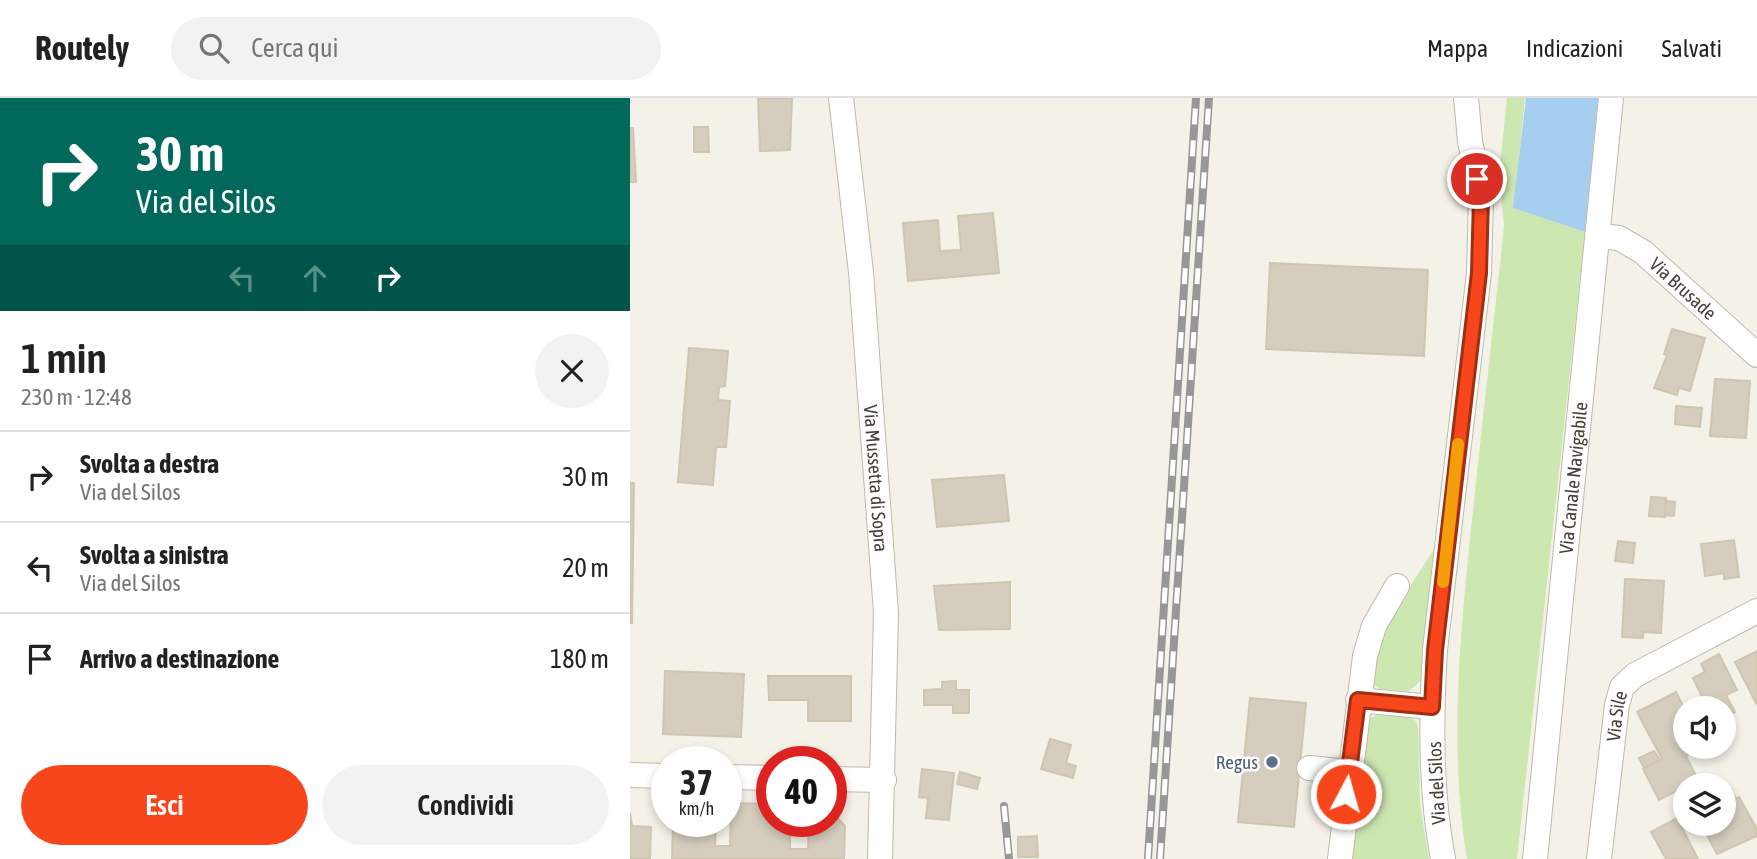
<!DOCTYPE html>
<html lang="it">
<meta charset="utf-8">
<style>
:root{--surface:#fff;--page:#f2f2f2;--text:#222;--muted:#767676;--line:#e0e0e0;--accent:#f7461c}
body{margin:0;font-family:"Asap Condensed",sans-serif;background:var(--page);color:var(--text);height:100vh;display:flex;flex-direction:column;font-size:26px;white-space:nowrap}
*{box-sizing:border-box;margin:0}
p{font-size:23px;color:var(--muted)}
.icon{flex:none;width:38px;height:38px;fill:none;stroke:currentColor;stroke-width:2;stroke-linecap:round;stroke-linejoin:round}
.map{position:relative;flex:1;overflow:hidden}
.drawer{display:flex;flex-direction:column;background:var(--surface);width:630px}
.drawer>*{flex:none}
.guide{background:#00695c;color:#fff;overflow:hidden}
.tools{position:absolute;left:1043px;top:598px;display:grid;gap:14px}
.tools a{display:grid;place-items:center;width:63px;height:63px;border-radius:50%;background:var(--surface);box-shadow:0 4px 10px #0003;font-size:35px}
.speed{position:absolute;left:21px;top:648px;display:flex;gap:14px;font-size:35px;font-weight:700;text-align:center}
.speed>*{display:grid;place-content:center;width:91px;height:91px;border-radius:50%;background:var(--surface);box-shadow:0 4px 10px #0003;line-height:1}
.speed small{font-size:18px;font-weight:400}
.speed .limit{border:10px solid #d22;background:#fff;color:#111}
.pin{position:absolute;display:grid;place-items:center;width:60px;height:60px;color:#fff;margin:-30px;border:4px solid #fff;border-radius:50%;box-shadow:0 2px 7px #0007}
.me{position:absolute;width:77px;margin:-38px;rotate:6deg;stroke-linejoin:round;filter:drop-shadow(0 0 5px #0008)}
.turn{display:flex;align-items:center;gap:24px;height:147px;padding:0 21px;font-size:32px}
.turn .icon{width:91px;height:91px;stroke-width:2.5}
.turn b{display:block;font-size:49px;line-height:60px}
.lanes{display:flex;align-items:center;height:66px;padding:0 21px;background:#0003;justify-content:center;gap:35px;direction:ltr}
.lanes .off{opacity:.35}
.round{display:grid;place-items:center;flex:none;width:74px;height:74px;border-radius:37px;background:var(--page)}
.summary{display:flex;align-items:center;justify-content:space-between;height:119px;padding:0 21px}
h1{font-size:42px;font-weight:600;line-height:52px}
.action{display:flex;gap:14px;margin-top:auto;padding:14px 21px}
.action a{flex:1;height:80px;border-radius:42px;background:var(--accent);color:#fff;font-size:28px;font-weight:600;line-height:80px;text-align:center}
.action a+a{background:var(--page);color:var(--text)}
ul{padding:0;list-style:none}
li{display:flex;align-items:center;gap:21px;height:91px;padding:0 21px;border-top:2px solid var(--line)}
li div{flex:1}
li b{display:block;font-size:26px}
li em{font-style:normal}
header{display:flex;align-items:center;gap:42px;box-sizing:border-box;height:98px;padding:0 35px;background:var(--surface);border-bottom:2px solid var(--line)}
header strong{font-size:33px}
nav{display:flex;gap:38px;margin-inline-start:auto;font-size:24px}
.search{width:490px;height:63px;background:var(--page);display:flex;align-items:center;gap:18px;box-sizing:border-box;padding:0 24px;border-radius:38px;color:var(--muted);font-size:26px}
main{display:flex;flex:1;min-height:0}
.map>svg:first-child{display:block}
.green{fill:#cde7b1}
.water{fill:#a5cef0}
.building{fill:#d5cdbe;stroke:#d0c5b1;stroke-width:2}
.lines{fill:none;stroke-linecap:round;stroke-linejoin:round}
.minor-casing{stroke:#bfb9ab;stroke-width:26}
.minor{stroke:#fff;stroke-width:24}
.rail-casing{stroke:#979797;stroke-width:8}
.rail{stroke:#fff;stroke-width:5;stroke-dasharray:16;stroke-linecap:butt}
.route-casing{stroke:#a12e12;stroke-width:18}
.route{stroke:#f7461c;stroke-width:12}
.slow{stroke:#f59e0b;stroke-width:12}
.service-dot{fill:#5c6f8a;stroke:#fff;stroke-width:2.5}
.labels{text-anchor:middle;stroke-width:5;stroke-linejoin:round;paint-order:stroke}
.street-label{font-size:19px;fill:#474137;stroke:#fff}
.service-label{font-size:19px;fill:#4e5e75;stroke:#fff;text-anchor:end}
</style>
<header>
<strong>Routely</strong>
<div class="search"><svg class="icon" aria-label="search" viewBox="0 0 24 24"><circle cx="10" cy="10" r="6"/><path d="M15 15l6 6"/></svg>Cerca qui</div>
<nav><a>Mappa</a><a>Indicazioni</a><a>Salvati</a></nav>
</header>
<main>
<section class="drawer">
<div class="guide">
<div class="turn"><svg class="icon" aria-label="right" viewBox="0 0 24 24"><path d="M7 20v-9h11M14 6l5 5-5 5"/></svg><div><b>30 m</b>Via del Silos</div></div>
<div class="lanes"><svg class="icon off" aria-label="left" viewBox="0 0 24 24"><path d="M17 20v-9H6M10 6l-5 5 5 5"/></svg><svg class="icon off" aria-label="ahead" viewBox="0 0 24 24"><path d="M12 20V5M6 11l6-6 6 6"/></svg><svg class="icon" aria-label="right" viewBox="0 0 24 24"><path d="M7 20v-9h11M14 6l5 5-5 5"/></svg></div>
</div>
<div class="summary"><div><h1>1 min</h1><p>230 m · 12:48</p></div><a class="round"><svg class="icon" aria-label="close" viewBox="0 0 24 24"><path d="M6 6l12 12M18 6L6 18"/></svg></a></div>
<ul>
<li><svg class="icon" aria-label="right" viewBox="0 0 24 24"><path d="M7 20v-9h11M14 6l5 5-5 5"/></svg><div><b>Svolta a destra</b><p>Via del Silos</p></div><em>30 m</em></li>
<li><svg class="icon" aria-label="left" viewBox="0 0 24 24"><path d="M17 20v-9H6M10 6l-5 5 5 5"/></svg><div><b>Svolta a sinistra</b><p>Via del Silos</p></div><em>20 m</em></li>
<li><svg class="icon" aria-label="arrive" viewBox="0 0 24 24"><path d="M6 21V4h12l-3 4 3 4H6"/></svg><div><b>Arrivo a destinazione</b></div><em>180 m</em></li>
</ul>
<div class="action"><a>Esci</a><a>Condividi</a></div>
</section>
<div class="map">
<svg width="1127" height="761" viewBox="0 0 1127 761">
<rect width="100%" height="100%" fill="#f4f1e8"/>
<path class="green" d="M877 0H895L884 110 955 134 887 761H837C818 645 831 528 843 412 853 317 864 223 874 128L869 76Z
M806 448 793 581 779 593 750 591 742 586C743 534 780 490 806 448Z
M747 617 776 618 785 622 788 628 790 706 799 761H722L738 621Z"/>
<path class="water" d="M896 0H968L955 134 883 110Z"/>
<path class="building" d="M128 0H162L160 52 130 53Z
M64 29H78L79 54H64Z
M0 30H3L6 84H0Z
M363 115 369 175 278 183 273 125 308 122 310 153 331 152 328 118Z
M640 165 798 172 794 258 636 251Z
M1042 231 1075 240 1060 293 1049 290 1047 297 1024 290 1037 257 1034 256Z
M59 250 98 253 95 288 89 289 88 302 100 303 96 349H86L83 387 48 384Z
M1085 281 1120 283 1116 340 1080 338Z
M1046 308 1072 310 1070 329 1045 326Z
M374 377 379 423 307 429 302 382Z
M0 385H4L2 525H0Z
M1021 399 1036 400 1035 419 1019 418Z
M1036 403 1045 404 1044 418 1035 417Z
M1104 442 1109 479 1094 481V475L1075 478 1071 446Z
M988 443 1005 445 1003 465 985 463Z
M995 481 1034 483 1031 535 1013 534V540L992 539Z
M380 484V531L309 532 304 488Z
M1127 553V607L1105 564Z
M1089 556 1107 592 1096 597 1105 614 1094 620V611H1081L1076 607 1063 580 1075 574 1071 566Z
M35 573 114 576 111 639 33 636Z
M138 578H221V623H178V602H139Z
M326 583V592H339V615H323V607H294V592L312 591V584Z
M1046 594 1055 612V649H1072L1056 658 1068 682 1029 702 1013 671 1032 661 1007 614Z
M620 600 676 605 664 729 608 724Z
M420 641 441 647 436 665 446 668 443 680 411 671Z
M1024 653 1030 662 1014 670 1009 660Z
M292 671 324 675 319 722 296 720 298 700 289 699Z
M330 674 350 680 347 691 327 686Z
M1101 691 1106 701 1109 699 1127 731V738L1087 756 1071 726H1094V695Z
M101 705 142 706V723H160V751H178L179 723H201V713L215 728 214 761H42L43 723H86L85 748H100Z
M0 715 2 728 21 729 20 761H0Z
M1047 720 1068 761H1036L1021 734Z
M407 738 408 759H388V739Z"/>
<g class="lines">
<defs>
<g id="minor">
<path id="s1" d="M211 0 231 174 256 515 250 761"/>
<path id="s2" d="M969 138 989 140 1013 154 1127 257"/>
<path d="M728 602 802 609"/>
<path d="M679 670 719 674"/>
<path d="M0 677 37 678"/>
<path d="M96 679 142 680"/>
<path d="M201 681 254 682"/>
<path d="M710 761 735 558 744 528 767 488"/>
<path d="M813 761C800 692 801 621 805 552L849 175 851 100 840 43 836 0"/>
<path id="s3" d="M905 761 981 0"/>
<path id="s4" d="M969 761 987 607 992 589 1005 577 1127 513"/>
</g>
</defs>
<use href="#minor" class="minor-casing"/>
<use href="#minor" class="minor"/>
<defs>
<path id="rail" d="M374 708 379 761
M518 761 566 0
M530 761 579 0"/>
</defs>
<use href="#rail" class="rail-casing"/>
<use href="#rail" class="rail"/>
</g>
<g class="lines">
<defs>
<path id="route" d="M716 696 728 602 802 609 805 552 849 175 851 100 847 81"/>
</defs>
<use href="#route" class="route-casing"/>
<use href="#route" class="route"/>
<path class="slow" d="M813 484 828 346"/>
</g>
<circle class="service-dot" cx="642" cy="664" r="7"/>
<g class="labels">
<g class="street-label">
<text dy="7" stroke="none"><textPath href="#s2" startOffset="102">Via Brusade</textPath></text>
<text dy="7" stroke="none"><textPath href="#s1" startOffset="382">Via Mussetta di Sopra</textPath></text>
<text dy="7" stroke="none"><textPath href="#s3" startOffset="383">Via Canale Navigabile</textPath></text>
<text dy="7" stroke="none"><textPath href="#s4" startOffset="144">Via Sile</textPath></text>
<text transform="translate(806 685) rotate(-93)" y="7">Via del Silos</text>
</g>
<g class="service-label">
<text x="628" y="671">Regus</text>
</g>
</g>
</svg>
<div class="tools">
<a><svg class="icon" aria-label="sound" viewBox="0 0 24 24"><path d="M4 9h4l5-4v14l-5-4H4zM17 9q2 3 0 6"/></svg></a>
<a><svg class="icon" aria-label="layers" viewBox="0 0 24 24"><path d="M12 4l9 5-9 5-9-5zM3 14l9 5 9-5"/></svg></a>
</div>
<div class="speed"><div>37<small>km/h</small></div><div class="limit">40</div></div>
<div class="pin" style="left:847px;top:81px;background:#d93025"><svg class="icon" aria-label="arrive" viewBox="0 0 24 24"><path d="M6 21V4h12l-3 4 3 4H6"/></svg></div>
<svg class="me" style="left:716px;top:696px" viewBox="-20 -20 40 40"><circle r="17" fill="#f7461c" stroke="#fff" stroke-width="3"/><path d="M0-11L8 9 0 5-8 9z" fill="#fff"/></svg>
</div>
</main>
